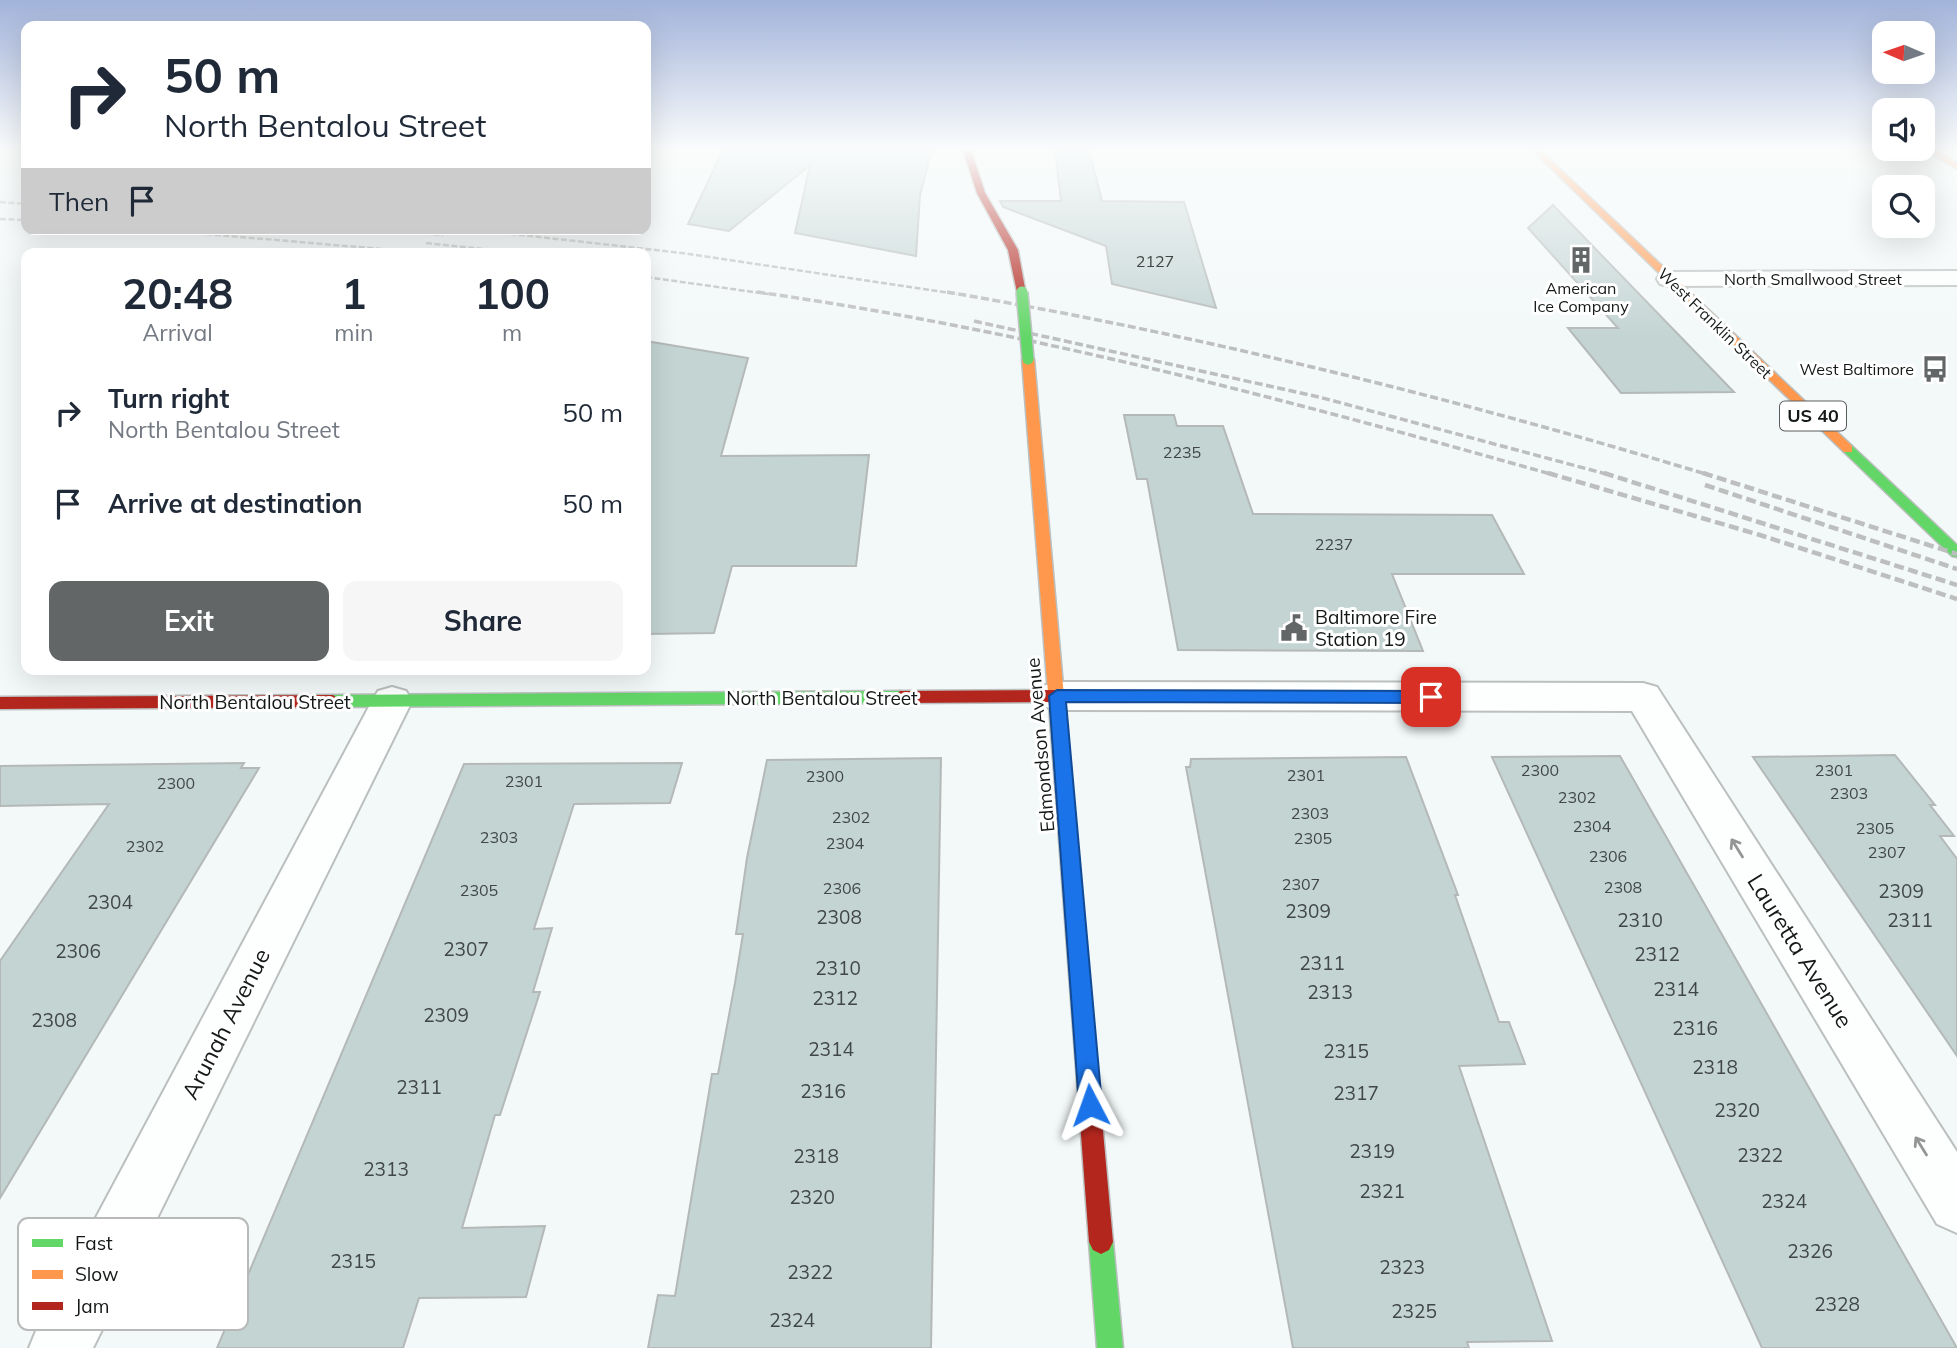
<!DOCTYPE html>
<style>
:root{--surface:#fff;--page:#f6f6f7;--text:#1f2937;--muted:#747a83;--accent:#626666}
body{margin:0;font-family:Mulish,sans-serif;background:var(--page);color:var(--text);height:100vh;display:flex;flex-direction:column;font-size:26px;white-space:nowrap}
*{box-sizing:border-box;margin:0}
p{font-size:23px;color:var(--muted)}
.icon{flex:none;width:38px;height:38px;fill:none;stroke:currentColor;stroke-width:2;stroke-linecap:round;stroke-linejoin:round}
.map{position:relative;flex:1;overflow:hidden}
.sheet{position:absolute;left:21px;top:248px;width:630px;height:427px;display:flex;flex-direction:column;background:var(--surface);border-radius:14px;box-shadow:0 7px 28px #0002}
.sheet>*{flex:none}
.hud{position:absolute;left:21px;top:21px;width:630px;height:214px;border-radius:14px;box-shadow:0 7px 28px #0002;background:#fff;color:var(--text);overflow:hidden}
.needle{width:46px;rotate:272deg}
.buttons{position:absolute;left:1872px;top:21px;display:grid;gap:14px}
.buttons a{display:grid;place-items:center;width:63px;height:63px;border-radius:14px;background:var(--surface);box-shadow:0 7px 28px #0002;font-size:35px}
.pin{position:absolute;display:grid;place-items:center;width:60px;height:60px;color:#fff;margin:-30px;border-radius:14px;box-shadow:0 4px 10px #0006}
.me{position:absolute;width:77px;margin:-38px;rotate:356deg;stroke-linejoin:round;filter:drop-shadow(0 0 5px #0008)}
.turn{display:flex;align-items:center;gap:24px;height:147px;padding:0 28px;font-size:32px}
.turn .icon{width:91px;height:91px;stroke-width:2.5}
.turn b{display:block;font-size:49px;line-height:60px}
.then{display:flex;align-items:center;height:66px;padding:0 28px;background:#0003;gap:14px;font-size:26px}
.eta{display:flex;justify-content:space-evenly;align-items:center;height:119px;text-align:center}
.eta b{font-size:42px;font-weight:700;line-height:49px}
.primary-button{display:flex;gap:14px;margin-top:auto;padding:14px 28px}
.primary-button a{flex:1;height:80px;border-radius:14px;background:var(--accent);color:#fff;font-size:28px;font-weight:700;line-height:80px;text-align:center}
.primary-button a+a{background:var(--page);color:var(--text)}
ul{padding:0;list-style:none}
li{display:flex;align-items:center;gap:21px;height:91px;padding:0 28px}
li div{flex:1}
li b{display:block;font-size:26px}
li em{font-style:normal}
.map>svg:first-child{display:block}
.building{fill:#c3d4d3;stroke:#b4b9b8;stroke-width:2}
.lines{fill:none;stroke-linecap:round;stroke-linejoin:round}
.street-casing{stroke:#bbc0bf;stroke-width:4}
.fast-casing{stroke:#bbc0bf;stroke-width:3}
.slow-casing{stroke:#bbc0bf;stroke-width:3}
.jam-casing{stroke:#bbc0bf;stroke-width:3}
.street{fill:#fdfefe;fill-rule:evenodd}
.fast{fill:#63d668;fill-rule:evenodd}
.slow{fill:#ff974d;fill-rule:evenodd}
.jam{fill:#b3261e;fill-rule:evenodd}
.rail-far2{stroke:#bdbebe;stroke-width:2.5;stroke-dasharray:6 2.5;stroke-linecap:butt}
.rail-far1{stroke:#bdbebe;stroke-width:3.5;stroke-dasharray:8 3.5;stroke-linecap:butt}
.rail{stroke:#bdbebe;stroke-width:4.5;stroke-dasharray:10 4.5;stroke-linecap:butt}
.fast-bridge-casing{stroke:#bbc0bf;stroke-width:14;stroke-linecap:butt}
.fast-bridge{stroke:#63d668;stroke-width:11}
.oneway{stroke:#949696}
.route{fill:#1a73e8;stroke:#114b97;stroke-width:2}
.labels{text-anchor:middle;stroke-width:6;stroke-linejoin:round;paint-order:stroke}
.number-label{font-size:16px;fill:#404746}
.far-street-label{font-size:16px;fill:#141817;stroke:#fff}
.far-poi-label{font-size:16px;fill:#141817;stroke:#fff}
.shield{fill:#fff;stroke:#5a5d5d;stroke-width:2}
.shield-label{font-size:18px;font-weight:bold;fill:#141817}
.poi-label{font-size:19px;fill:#141817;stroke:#fff;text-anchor:start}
.street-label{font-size:19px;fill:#141817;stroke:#fff}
.near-number-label{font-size:19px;fill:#404746}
.near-street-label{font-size:23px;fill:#141817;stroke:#fff}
.key{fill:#fff;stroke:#b8bab9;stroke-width:2}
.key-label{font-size:19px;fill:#141817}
</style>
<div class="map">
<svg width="1957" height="1348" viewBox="0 0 1957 1348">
<rect width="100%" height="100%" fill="#f3f8f8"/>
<path class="building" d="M723 150H932L920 195 916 256 795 233 810 165 729 231 688 224Z
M1055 150H1089L1102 201 1184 202 1216 308 1112 284 1106 246 1003 207 1000 201H1061Z
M1553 205 1734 392 1621 393 1568 328H1618L1528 228Z
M646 341 748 358 721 456 869 455 856 566H732L714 633 646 634Z
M1124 415H1174L1177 426H1223L1253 514 1492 515 1524 574H1392L1423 651 1178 650 1147 479H1137Z
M1895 755 1935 805H1930L1954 836H1940L1957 859V1056L1753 757Z
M1620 756 1704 903 1957 1348H1762L1492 757Z
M1406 757 1458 895H1455L1499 1022H1509L1525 1064 1459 1066 1552 1341 1467 1342 1469 1348H1293L1186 767H1190L1191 759Z
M941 758 931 1348H648L658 1295 675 1296 712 1074H718L735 983 743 934H736L747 858 767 760Z
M244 763 241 768H259L0 1198V961L109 804 0 806V766Z
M682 763 670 803 574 804 534 929 552 928 533 992H540L500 1115H495L462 1228 545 1226 526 1297 419 1298 403 1348H217L464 764Z"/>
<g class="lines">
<defs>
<path id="street" d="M1957 271V285L1669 286 1660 284 1657 279 1660 274 1669 272Z
M1057 682 1643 683 1657 687 1957 1152V1233L1937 1224 1632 711 1057 710 1043 706 1037 696 1043 686Z
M392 687 406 691 412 701 93 1348H29L38 1326 372 701 378 691Z"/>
<path id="fast" d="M1848 445 1852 446 1957 545V557L1952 556 1844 452 1842 449Z
M900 691 908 697 900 703 333 707 325 701 333 695Z
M1101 1230 1109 1234 1113 1242 1123 1348H1097L1089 1242 1093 1234Z"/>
<path id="slow" d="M1532 150H1540L1852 446V452H1844Z
M1925 150H1934L1957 163V169Z
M1028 356 1034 359 1067 731 1065 735H1053L1051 731 1022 359Z"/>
<path id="jam" d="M963 150H971L985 193 1018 250 1026 294 1017 292 1008 250 977 193Z
M1057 690 1065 696 1057 702 900 703 892 697 900 691Z
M333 695 341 701 333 707 0 709V697Z
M1059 725 1065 727 1067 731 1113 1242 1109 1250 1101 1254 1093 1250 1089 1242 1051 731 1053 727Z"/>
</defs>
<use href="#street" class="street-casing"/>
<use href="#fast" class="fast-casing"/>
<use href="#slow" class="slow-casing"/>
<use href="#jam" class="jam-casing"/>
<use href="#street" class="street"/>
<use href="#fast" class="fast"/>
<use href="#slow" class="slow"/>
<use href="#jam" class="jam"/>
<path class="rail-far2" d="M0 202 26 204
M0 219 26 220
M147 229 440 254
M374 229 443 235
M468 229 682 253 957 294
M426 243 531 254
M646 277 768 294"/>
<path class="rail-far1" d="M757 292C1027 330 1292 401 1554 475
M947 292C1205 336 1458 399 1709 475
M974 321 1319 397 1610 475"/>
<path class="rail" d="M1548 473 1760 535 1957 599
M1604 473 1957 585
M1703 473 1957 554
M1705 485 1957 569"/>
<defs>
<path id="fast-bridge" d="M1022 292 1028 359"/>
</defs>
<use href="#fast-bridge" class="fast-bridge-casing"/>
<use href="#fast-bridge" class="fast-bridge"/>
</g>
<defs><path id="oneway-shaft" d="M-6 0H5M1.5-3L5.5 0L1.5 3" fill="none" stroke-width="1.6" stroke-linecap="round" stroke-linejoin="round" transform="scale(1.75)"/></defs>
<g class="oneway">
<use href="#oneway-shaft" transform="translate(1737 848) rotate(-122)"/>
<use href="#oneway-shaft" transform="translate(1921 1146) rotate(-122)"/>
</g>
<linearGradient id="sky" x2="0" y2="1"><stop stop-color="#a2b3da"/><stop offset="0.44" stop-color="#fafcfc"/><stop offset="1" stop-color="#fafcfc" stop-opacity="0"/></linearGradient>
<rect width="1957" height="338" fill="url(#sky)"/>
<path class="route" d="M1057 690 1431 691 1439 697 1431 703 1066 702 1102 1105 1098 1113 1090 1116 1083 1113 1079 1105 1049 696Z"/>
<defs>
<symbol id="building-bare" viewBox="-9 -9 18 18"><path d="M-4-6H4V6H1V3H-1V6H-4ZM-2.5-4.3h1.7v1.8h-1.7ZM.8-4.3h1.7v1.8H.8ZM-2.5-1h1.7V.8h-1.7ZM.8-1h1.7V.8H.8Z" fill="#626666" stroke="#fff" stroke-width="2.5" paint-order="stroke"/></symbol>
<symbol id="bus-bare" viewBox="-9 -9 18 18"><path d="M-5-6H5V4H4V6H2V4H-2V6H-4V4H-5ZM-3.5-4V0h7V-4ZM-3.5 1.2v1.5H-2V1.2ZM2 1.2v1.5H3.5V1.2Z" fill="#626666" stroke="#fff" stroke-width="2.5" paint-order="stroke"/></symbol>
<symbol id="civic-bare" viewBox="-9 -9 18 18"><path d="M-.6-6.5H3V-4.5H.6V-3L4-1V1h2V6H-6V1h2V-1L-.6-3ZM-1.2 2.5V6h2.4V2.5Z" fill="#626666" stroke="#fff" stroke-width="2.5" paint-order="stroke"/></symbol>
</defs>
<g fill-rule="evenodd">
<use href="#building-bare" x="1562" y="241" width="38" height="38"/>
<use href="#bus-bare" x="1916" y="350" width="38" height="38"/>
<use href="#civic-bare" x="1275" y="609" width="38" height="38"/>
</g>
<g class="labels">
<g class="number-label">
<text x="1155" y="267">2127</text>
<text x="1182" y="458">2235</text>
<text x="1334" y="550">2237</text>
<text x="1540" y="776">2300</text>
<text x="1834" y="776">2301</text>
<text x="1306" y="781">2301</text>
<text x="825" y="782">2300</text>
<text x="524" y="787">2301</text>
<text x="176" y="789">2300</text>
<text x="1849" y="799">2303</text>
<text x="1577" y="803">2302</text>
<text x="1310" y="819">2303</text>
<text x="851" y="823">2302</text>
<text x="1592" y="832">2304</text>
<text x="1875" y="834">2305</text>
<text x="499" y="843">2303</text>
<text x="1313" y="844">2305</text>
<text x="845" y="849">2304</text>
<text x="145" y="852">2302</text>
<text x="1887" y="858">2307</text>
<text x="1608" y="862">2306</text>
<text x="1301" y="890">2307</text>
<text x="1623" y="893">2308</text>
<text x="842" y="894">2306</text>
<text x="479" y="896">2305</text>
</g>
<g class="far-street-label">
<text x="1813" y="285">North Smallwood Street</text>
<text transform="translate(1715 323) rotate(44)" y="6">West Franklin Street</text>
</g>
<g class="far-poi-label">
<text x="1581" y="294">American<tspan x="1581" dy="18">Ice Company</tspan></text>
<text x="1914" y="375" text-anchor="end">West Baltimore</text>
</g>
<rect class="shield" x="1780" y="401.5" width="66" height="29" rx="5"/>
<g class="shield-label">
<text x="1813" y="422">US 40</text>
</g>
<g class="poi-label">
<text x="1315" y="624">Baltimore Fire<tspan x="1315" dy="22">Station 19</tspan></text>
</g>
<g class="street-label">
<text x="822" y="705">North Bentalou Street</text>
<text x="255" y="709">North Bentalou Street</text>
<text transform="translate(1040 745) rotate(-95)" y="7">Edmondson Avenue</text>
</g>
<g class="near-number-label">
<text x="1901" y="898">2309</text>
<text x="110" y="909">2304</text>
<text x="1308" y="918">2309</text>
<text x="839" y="924">2308</text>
<text x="1640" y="927">2310</text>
<text x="1910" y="927">2311</text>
<text x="466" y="956">2307</text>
<text x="78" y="958">2306</text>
<text x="1657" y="961">2312</text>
<text x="1322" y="970">2311</text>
<text x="838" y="975">2310</text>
<text x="1676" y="996">2314</text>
<text x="1330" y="999">2313</text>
<text x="835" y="1005">2312</text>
<text x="446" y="1022">2309</text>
<text x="54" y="1027">2308</text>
<text x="1695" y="1035">2316</text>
<text x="831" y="1056">2314</text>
<text x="1346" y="1058">2315</text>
<text x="1715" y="1074">2318</text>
<text x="419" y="1094">2311</text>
<text x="823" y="1098">2316</text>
<text x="1356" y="1100">2317</text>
<text x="1737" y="1117">2320</text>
<text x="1372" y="1158">2319</text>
<text x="1760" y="1162">2322</text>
<text x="816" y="1163">2318</text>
<text x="386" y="1176">2313</text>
<text x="1382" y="1198">2321</text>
<text x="812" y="1204">2320</text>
<text x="1784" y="1208">2324</text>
<text x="1810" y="1258">2326</text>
<text x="353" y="1268">2315</text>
<text x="1402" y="1274">2323</text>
<text x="810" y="1279">2322</text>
<text x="1837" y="1311">2328</text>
<text x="1414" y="1318">2325</text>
<text x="792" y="1327">2324</text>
</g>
<g class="near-street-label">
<text transform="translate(1800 951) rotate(58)" y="8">Lauretta Avenue</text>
<text transform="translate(226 1024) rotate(-63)" y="8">Arunah Avenue</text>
</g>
</g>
<rect x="18" y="1218" width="230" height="112" rx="10" class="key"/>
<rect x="32" y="1239" width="31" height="8" fill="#63d668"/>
<rect x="32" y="1270" width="31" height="9" fill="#ff974d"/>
<rect x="32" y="1302" width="31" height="8" fill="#b3261e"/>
<g class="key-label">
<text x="75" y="1250">Fast</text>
<text x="75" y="1281">Slow</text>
<text x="75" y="1313">Jam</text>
</g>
</svg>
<div class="buttons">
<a><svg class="needle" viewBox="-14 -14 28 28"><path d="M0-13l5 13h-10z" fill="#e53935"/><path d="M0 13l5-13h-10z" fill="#747a83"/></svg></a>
<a><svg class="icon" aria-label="sound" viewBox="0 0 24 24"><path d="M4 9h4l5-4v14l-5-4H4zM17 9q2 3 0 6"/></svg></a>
<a><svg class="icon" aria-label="search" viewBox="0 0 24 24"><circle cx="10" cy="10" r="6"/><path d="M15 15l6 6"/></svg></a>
</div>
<div class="pin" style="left:1431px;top:697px;background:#d93025"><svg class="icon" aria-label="arrive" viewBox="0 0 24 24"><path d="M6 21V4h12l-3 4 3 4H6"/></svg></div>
<svg class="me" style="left:1090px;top:1105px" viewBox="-20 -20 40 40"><path d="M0-17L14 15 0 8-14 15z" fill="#1a73e8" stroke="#fff" stroke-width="4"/></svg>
<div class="hud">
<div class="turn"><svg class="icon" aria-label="right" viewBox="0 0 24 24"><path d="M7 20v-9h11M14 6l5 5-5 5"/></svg><div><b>50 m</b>North Bentalou Street</div></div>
<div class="then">Then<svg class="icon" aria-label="arrive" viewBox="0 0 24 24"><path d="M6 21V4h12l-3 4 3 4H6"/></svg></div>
</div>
<section class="sheet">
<div class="eta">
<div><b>20:48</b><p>Arrival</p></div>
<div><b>1</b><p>min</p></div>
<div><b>100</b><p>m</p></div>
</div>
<ul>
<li><svg class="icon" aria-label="right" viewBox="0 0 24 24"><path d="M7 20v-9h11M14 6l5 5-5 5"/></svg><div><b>Turn right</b><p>North Bentalou Street</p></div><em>50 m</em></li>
<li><svg class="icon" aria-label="arrive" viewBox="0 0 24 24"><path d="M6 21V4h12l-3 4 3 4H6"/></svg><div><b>Arrive at destination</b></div><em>50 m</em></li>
</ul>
<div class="primary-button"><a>Exit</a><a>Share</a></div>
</section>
</div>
